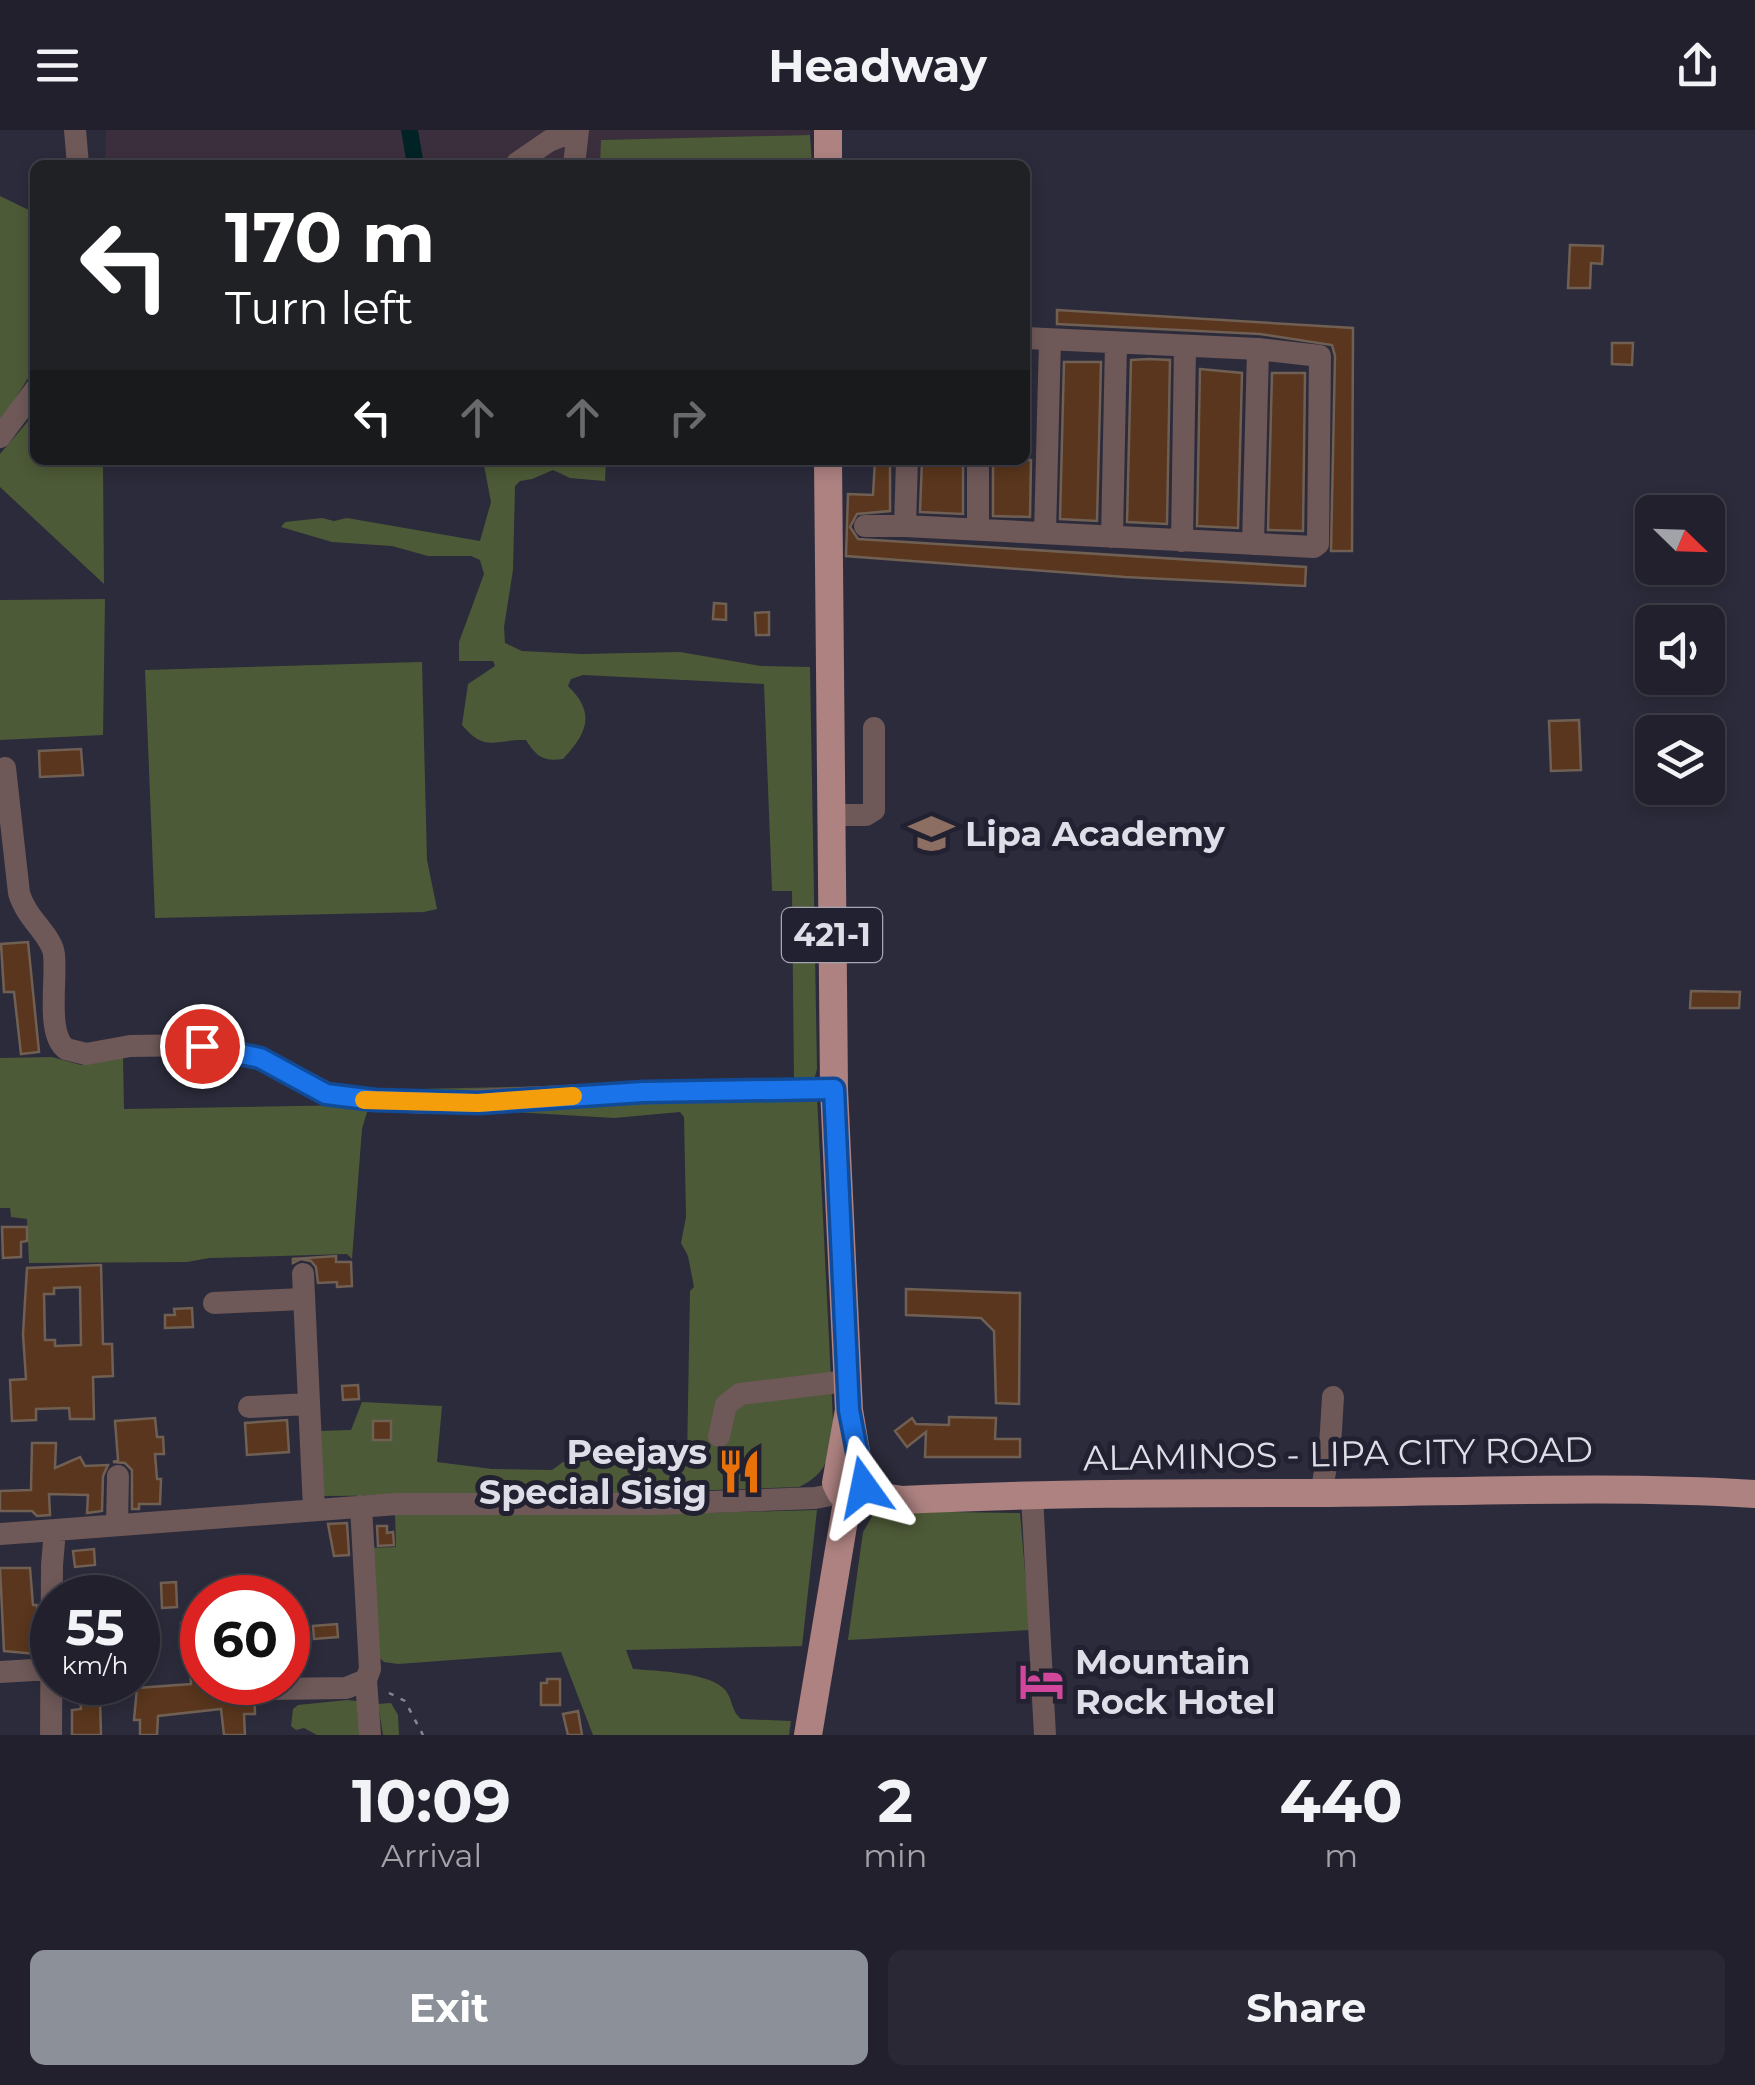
<!DOCTYPE html>
<style>
:root{--surface:#21202c;--page:#292834;--text:#f1f3f6;--muted:#a2a3a9;--line:#3e3e48;--accent:#8c9099}
body{margin:0;font-family:Montserrat,sans-serif;background:var(--page);color:var(--text);height:100vh;display:flex;flex-direction:column;font-size:38px;white-space:nowrap}
*{box-sizing:border-box;margin:0}
p{font-size:32px;color:var(--muted)}
.icon{flex:none;width:55px;height:55px;fill:none;stroke:currentColor;stroke-width:2;stroke-linecap:round;stroke-linejoin:round}
.map{position:relative;height:1605px;overflow:hidden}
.panel{display:flex;flex-direction:column;background:var(--surface);flex:1}
.panel>*{flex:none}
.top-card{position:absolute;left:30px;top:30px;width:1000px;height:305px;border-radius:15px;box-shadow:0 5px 15px #0003,0 0 0 2px var(--line);background:#202124;color:#fff;overflow:hidden}
.needle{width:65px;rotate:113deg}
.controls{position:absolute;left:1635px;top:365px;display:grid;gap:20px}
.controls a{display:grid;place-items:center;width:90px;height:90px;border-radius:15px;background:var(--surface);box-shadow:0 5px 15px #0003,0 0 0 2px var(--line);font-size:50px}
.speed{position:absolute;left:30px;top:1445px;display:flex;gap:20px;font-size:50px;font-weight:700;text-align:center}
.speed>*{display:grid;place-content:center;width:130px;height:130px;border-radius:50%;background:var(--surface);box-shadow:0 5px 15px #0003,0 0 0 2px var(--line);line-height:1}
.speed small{font-size:25px;font-weight:400}
.speed .limit{border:15px solid #d22;background:#fff;color:#111}
.pin{position:absolute;display:grid;place-items:center;width:85px;height:85px;color:#fff;margin:-42px;border:5px solid #fff;border-radius:50%;box-shadow:0 2px 10px #0007}
.me{position:absolute;width:110px;margin:-55px;rotate:348deg;stroke-linejoin:round;filter:drop-shadow(0 0 8px #0008)}
.turn{display:flex;align-items:center;gap:35px;height:210px;padding:0 30px;font-size:45px}
.turn .icon{width:130px;height:130px;stroke-width:2.5}
.turn b{display:block;font-size:70px;line-height:85px}
.lanes{display:flex;align-items:center;height:95px;padding:0 30px;background:#0003;justify-content:center;gap:50px;direction:ltr}
.lanes .off{opacity:.35}
.eta{display:flex;justify-content:space-evenly;align-items:center;height:170px;text-align:center}
.eta b{font-size:60px;font-weight:700;line-height:70px}
.primary-button{display:flex;gap:20px;margin-top:auto;padding:20px 30px}
.primary-button a{flex:1;height:115px;border-radius:15px;background:var(--accent);color:#fff;font-size:40px;font-weight:700;line-height:115px;text-align:center}
.primary-button a+a{background:var(--page);color:var(--text)}
header{display:flex;justify-content:space-between;align-items:center;height:130px;padding:0 30px;background:var(--surface);font-size:45px;font-weight:700}
.map>svg:first-child{display:block}
.commercial{fill:#3c2f3d}
.green{fill:#4d5a37}
.water{fill:#022326}
.building{fill:#59361d;stroke:#705f53;stroke-width:2.5;fill-rule:evenodd}
.lines{fill:none;stroke-linecap:round;stroke-linejoin:round}
.path{stroke:#868592;stroke-width:2.5;stroke-dasharray:5 8;stroke-linecap:butt}
.minor{stroke:#6e5858;stroke-width:22}
.major{stroke:#ad8281;stroke-width:28}
.route-casing{stroke:#114b97;stroke-width:25}
.route{stroke:#1a73e8;stroke-width:18}
.slow{stroke:#f59e0b;stroke-width:18}
.labels{text-anchor:middle;stroke-width:10;stroke-linejoin:round;paint-order:stroke}
.shield{fill:#222131;stroke:#a6a5b1;stroke-width:2.5}
.shield-label{font-size:32px;font-weight:bold;fill:#dedee8}
.poi-label{font-size:35px;font-weight:bold;fill:#dedee8;stroke:#222131;text-anchor:start}
.street-label{font-size:35px;fill:#dedee8;stroke:#222131}
</style>
<header><svg class="icon" aria-label="menu" viewBox="0 0 24 24"><path d="M4 6h16M4 12h16M4 18h16"/></svg>Headway<svg class="icon" aria-label="share" viewBox="0 0 24 24"><path d="M12 15V3M7 8l5-5 5 5M5 13v7h14v-7"/></svg></header>
<div class="map">
<svg width="1755" height="1605" viewBox="0 0 1755 1605">
<rect width="100%" height="100%" fill="#2c2b3b"/>
<path class="commercial" d="M106 0H810V5L602 10 600 35H105Z"/>
<path class="green" d="M810 5 812 35H600L601 10Z
M0 66 35 83V237L0 293Z
M35 283V330H174V336L103 337 104 454 0 357V324Z
M483 330H606L605 351 570 348 553 340 532 349 520 351 515 356 513 440 504 497 505 513 522 521 582 524 680 522 761 536 810 537 817 939 814 950 817 966 833 1291C832 1322 829 1343 799 1357L628 1363 324 1366 318 1301 351 1300 362 1272 442 1276 437 1332 492 1339 552 1340 563 1332 582 1330 629 1329 679 1334 687 1330 690 1161 694 1157 688 1126 681 1113 686 1087 684 987 680 982 614 988 514 982H367L362 999 352 1129 347 1124 209 1128 187 1132 29 1133 27 1089 11 1087 10 1078H0V928L52 927 81 935 123 927 124 979 355 975 419 959 794 951 792 761H772L764 554 583 545 571 549 568 556C597 584 586 604 563 629 543 632 536 626 526 610 495 609 485 623 462 595L468 554 495 536 493 531H459V512L484 444 480 430 471 426H428L392 416 332 412 281 397 285 392 322 388 334 391 347 388 480 411 491 372Z
M105 469 103 605 0 610V470Z
M422 532 427 730 437 779 424 782 155 788 145 540Z
M817 1380 802 1516 626 1520 633 1539C655 1541 712 1542 726 1561 733 1570 731 1581 741 1589L791 1591 789 1605H593L561 1522 398 1534 384 1532 377 1525 369 1418 396 1417 395 1383 622 1385Z
M882 1381 1020 1383 1030 1500 848 1510 863 1402 874 1383Z
M347 1570 358 1571 364 1605H317L304 1598 296 1600 291 1596 293 1579 298 1575Z
M391 1573 398 1585 399 1605H383L378 1574Z"/>
<path class="water" d="M401 0H418L424 35H407Z"/>
<path class="building" d="M1570 115 1603 116 1602 134 1591 133 1590 158H1568Z
M1057 180 1353 198 1352 421H1331L1335 226 1332 215 1260 204 1057 194Z
M1612 213H1633L1632 235 1612 234Z
M1149 229 1170 230 1167 394 1127 392 1131 230Z
M1064 232H1101L1097 391 1060 389Z
M1200 239 1242 243 1238 398 1197 396Z
M1272 243H1305L1303 401 1268 400Z
M875 330H890V381L857 384 850 397 858 409 1306 437 1305 456 1125 447 846 426 848 364 873 365Z
M922 330H963V384L920 382Z
M993 330H1031L1030 387 993 386Z
M714 473 726 474V490L713 489Z
M769 482V505H756L755 483Z
M1579 590 1581 640 1551 641 1549 591Z
M81 619 83 645 40 647 39 621Z
M28 812 39 922 21 924 14 862H4L1 814Z
M1691 861 1740 862 1739 878H1690Z
M2 1097H27V1111L21 1112V1127L3 1128Z
M336 1126V1132H351L352 1156 337 1157V1152L318 1153 316 1137 311 1131 301 1129 293 1133V1129Z
M101 1135 103 1214H112L113 1246 93 1247 94 1289H70L69 1278 36 1279V1290L12 1291 10 1250 26 1249 23 1204 27 1138ZM80 1157 81 1215 55 1216V1210H45L44 1164H54V1158Z
M906 1159 1020 1163 1019 1274 996 1273 994 1201 981 1188 906 1185Z
M192 1178 193 1197 165 1198V1185H175L174 1179Z
M358 1255 359 1269 343 1270 342 1256Z
M949 1287 996 1288 995 1309H1020V1327H925L926 1302 907 1317 895 1301 912 1288 916 1294 949 1295Z
M155 1288 157 1307H163L164 1324H155L157 1349H161L160 1374H139V1379H132V1340L125 1333 113 1332 118 1330 115 1291Z
M287 1290 289 1322 247 1325 245 1293Z
M373 1291H391V1310H373Z
M32 1313H56L55 1338 80 1327 85 1336 108 1335 103 1346 102 1381 87 1383 88 1365 49 1364 50 1385 37 1386 32 1381H0V1361L31 1360Z
M347 1393 349 1425 334 1426 328 1394Z
M377 1396H387V1403L393 1402 394 1415 378 1416Z
M94 1419 95 1435 75 1437 73 1421Z
M0 1438H30L33 1475H37L36 1524 4 1521Z
M176 1452 177 1477 162 1478 161 1453Z
M196 1492 197 1504H202V1555L254 1552 255 1584H244L245 1605H224L221 1579 158 1586 157 1605H140V1590H134L137 1558 191 1554 189 1522H182L181 1493Z
M337 1494 338 1507 314 1509 313 1496Z
M547 1549H560V1575H541V1553H547Z
M104 1557 105 1570H100L101 1605H72V1580L81 1579 79 1558Z
M578 1581 582 1605H568L563 1584Z"/>
<g class="lines">
<path class="path" d="M389 1563 405 1571 423 1605"/>
<path class="minor" d="M75 0 78 35
M517 33 549 11 576 0
M574 35 578 0
M0 307 35 260
M865 396H905L1314 417 1318 414 1320 226 1258 219 1025 208
M905 396 907 330
M978 399V330
M1045 403 1050 210
M1112 407 1116 213
M1182 411 1185 216
M1253 414 1258 219
M5 638 19 763C26 789 53 806 54 825 57 850 46 904 66 919L86 924 130 916 202 915 260 928 333 966 422 973 643 962 834 959
M830 685H866L874 680V598
M303 1144 314 1379
M214 1173 302 1169
M249 1277 309 1274
M719 1306 726 1275 740 1264 847 1251
M1321 1363 1330 1316 1333 1267
M1032 1366 1045 1605
M117 1394 118 1346
M0 1404 55 1400
M0 1542 50 1539
M366 1550 370 1605
M270 1559 346 1558 366 1550 370 1539 361 1376
M51 1605 52 1435 55 1400 397 1374H656L815 1368 841 1363"/>
<path class="major" d="M828 35V0
M828 330 834 959 849 1280 859 1340 865 1353C861 1365 852 1369 841 1363L836 1353 849 1280
M860 1363 902 1370C1042 1363 1181 1363 1321 1363 1466 1362 1610 1355 1755 1364
M808 1605 848 1366"/>
</g>
<g class="lines">
<defs>
<path id="route" d="M202 916 260 928 326 964 375 970 478 973 643 962 834 959 849 1280 864 1357"/>
</defs>
<use href="#route" class="route-casing"/>
<use href="#route" class="route"/>
<path class="slow" d="M364 970 478 973 573 966"/>
</g>
<defs>
<symbol id="school-bare" viewBox="-9 -9 18 18"><path d="M0-5L7-2L0 1L-7-2ZM-4 1L0 2.5L4 1V4Q0 6-4 4Z" fill="#8d6e63" stroke="#222131" stroke-width="2.5" paint-order="stroke"/></symbol>
<symbol id="restaurant-bare" viewBox="-9 -9 18 18"><path d="M-5-6h1v4h1v-4h1v4h1v-4h1v5L-1.5 .5V6h-2V.5L-5-1ZM5-6V6H3V1.5H1.5Q1.5-4 5-6Z" fill="#e8710a" stroke="#222131" stroke-width="2.5" paint-order="stroke"/></symbol>
<symbol id="hotel-bare" viewBox="-9 -9 18 18"><path d="M-6-4.5h1.5V1H6V5H4.5V3h-9V5H-6ZM-4 0a1.8 1.8 0 1 1 3.6 0ZM.5 0V-2.5h3Q6-2.5 6 0Z" fill="#d1479c" stroke="#222131" stroke-width="2.5" paint-order="stroke"/></symbol>
</defs>
<g fill-rule="evenodd">
<use href="#school-bare" x="900" y="672" width="63" height="63"/>
<use href="#restaurant-bare" x="708" y="1310" width="63" height="63"/>
<use href="#hotel-bare" x="1010" y="1520" width="63" height="63"/>
</g>
<g class="labels">
<rect class="shield" x="782" y="778" width="100" height="54" rx="8"/>
<g class="shield-label">
<text x="832" y="816">421-1</text>
</g>
<g class="poi-label">
<text x="965" y="716">Lipa Academy</text>
<text x="707" y="1334" text-anchor="end">Peejays<tspan x="707" dy="40">Special Sisig</tspan></text>
<text x="1075" y="1544">Mountain<tspan x="1075" dy="40">Rock Hotel</tspan></text>
</g>
<g class="street-label">
<text transform="translate(1338 1324) rotate(-1)" y="12">ALAMINOS - LIPA CITY ROAD</text>
</g>
</g>
</svg>
<div class="controls">
<a><svg class="needle" viewBox="-14 -14 28 28"><path d="M0-13l5 13h-10z" fill="#e53935"/><path d="M0 13l5-13h-10z" fill="#a2a3a9"/></svg></a>
<a><svg class="icon" aria-label="sound" viewBox="0 0 24 24"><path d="M4 9h4l5-4v14l-5-4H4zM17 9q2 3 0 6"/></svg></a>
<a><svg class="icon" aria-label="layers" viewBox="0 0 24 24"><path d="M12 4l9 5-9 5-9-5zM3 14l9 5 9-5"/></svg></a>
</div>
<div class="speed"><div>55<small>km/h</small></div><div class="limit">60</div></div>
<div class="pin" style="left:202px;top:916px;background:#d93025"><svg class="icon" aria-label="arrive" viewBox="0 0 24 24"><path d="M6 21V4h12l-3 4 3 4H6"/></svg></div>
<svg class="me" style="left:864px;top:1357px" viewBox="-20 -20 40 40"><path d="M0-17L14 15 0 8-14 15z" fill="#1a73e8" stroke="#fff" stroke-width="4"/></svg>
<div class="top-card">
<div class="turn"><svg class="icon" aria-label="left" viewBox="0 0 24 24"><path d="M17 20v-9H6M10 6l-5 5 5 5"/></svg><div><b>170 m</b>Turn left</div></div>
<div class="lanes"><svg class="icon" aria-label="left" viewBox="0 0 24 24"><path d="M17 20v-9H6M10 6l-5 5 5 5"/></svg><svg class="icon off" aria-label="ahead" viewBox="0 0 24 24"><path d="M12 20V5M6 11l6-6 6 6"/></svg><svg class="icon off" aria-label="ahead" viewBox="0 0 24 24"><path d="M12 20V5M6 11l6-6 6 6"/></svg><svg class="icon off" aria-label="right" viewBox="0 0 24 24"><path d="M7 20v-9h11M14 6l5 5-5 5"/></svg></div>
</div>
</div>
<section class="panel">
<div class="eta">
<div><b>10:09</b><p>Arrival</p></div>
<div><b>2</b><p>min</p></div>
<div><b>440</b><p>m</p></div>
</div>
<div class="primary-button"><a>Exit</a><a>Share</a></div>
</section>
